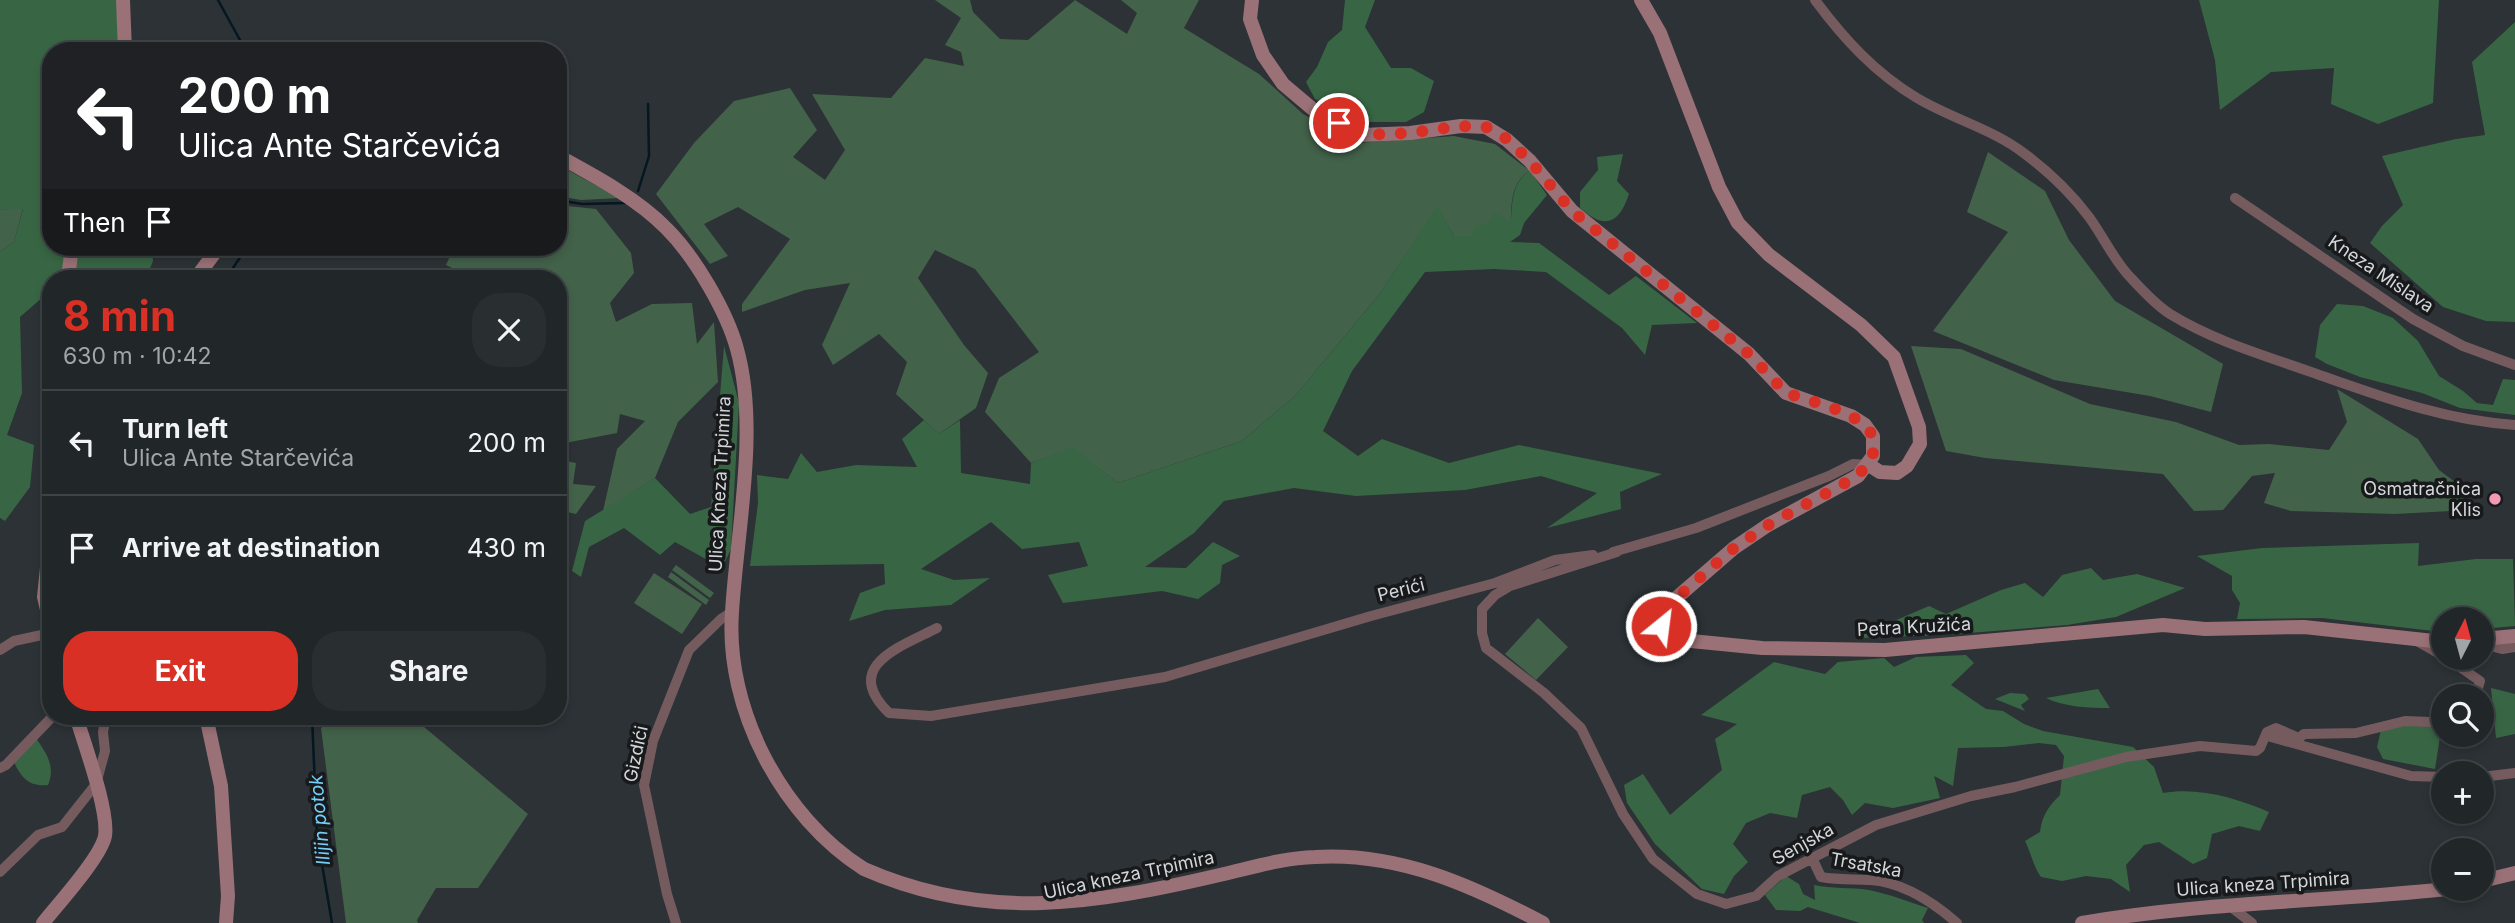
<!DOCTYPE html>
<meta charset="utf-8">
<style>
:root{--surface:#212628;--page:#292e30;--text:#f1f3f6;--muted:#a2a5a8;--line:#3e4345;--accent:#d93025}
body{margin:0;font-family:Inter,sans-serif;background:var(--page);color:var(--text);height:100vh;display:flex;flex-direction:column;font-size:26px;white-space:nowrap}
*{box-sizing:border-box;margin:0}
p{font-size:23px;color:var(--muted)}
.icon{flex:none;width:38px;height:38px;fill:none;stroke:currentColor;stroke-width:2;stroke-linecap:round;stroke-linejoin:round}
.map{position:relative;flex:1;overflow:hidden}
.side{position:absolute;left:42px;top:270px;width:525px;height:455px;display:flex;flex-direction:column;background:var(--surface);border-radius:28px;box-shadow:0 4px 10px #0003,0 0 0 2px var(--line)}
.side>*{flex:none}
.guide{position:absolute;left:42px;top:42px;width:525px;height:214px;border-radius:28px;box-shadow:0 4px 10px #0003,0 0 0 2px var(--line);background:#202124;color:#fff;overflow:hidden}
.needle{width:46px;rotate:6deg}
.controls{position:absolute;left:2431px;top:607px;display:grid;gap:14px}
.controls a{display:grid;place-items:center;width:63px;height:63px;border-radius:50%;background:var(--surface);box-shadow:0 4px 10px #0003,0 0 0 2px var(--line);font-size:35px}
.pin{position:absolute;display:grid;place-items:center;width:60px;height:60px;color:#fff;margin:-30px;border:4px solid #fff;border-radius:50%;box-shadow:0 2px 7px #0007}
.me{position:absolute;width:77px;margin:-38px;rotate:29deg;stroke-linejoin:round;filter:drop-shadow(0 0 5px #0008)}
.turn{display:flex;align-items:center;gap:24px;height:147px;padding:0 21px;font-size:32px}
.turn .icon{width:91px;height:91px;stroke-width:2.5}
.turn b{display:block;font-size:49px;line-height:60px}
.then{display:flex;align-items:center;height:66px;padding:0 21px;background:#0003;gap:14px;font-size:26px}
.round{display:grid;place-items:center;flex:none;width:74px;height:74px;border-radius:28px;background:var(--page)}
.overview{display:flex;align-items:center;justify-content:space-between;height:119px;padding:0 21px}
h1{font-size:42px;font-weight:700;line-height:52px;color:var(--accent)}
.primary-button{display:flex;gap:14px;margin-top:auto;padding:14px 21px}
.primary-button a{flex:1;height:80px;border-radius:28px;background:var(--accent);color:#fff;font-size:28px;font-weight:700;line-height:80px;text-align:center}
.primary-button a+a{background:var(--page);color:var(--text)}
ul{padding:0;list-style:none}
li{display:flex;align-items:center;gap:21px;height:105px;padding:0 21px;border-top:2px solid var(--line)}
li div{flex:1}
li b{display:block;font-size:26px}
li em{font-style:normal}
.map>svg:first-child{display:block}
.green{fill:#43624a}
.forest{fill:#386644}
.lines{fill:none;stroke-linecap:round;stroke-linejoin:round}
.stream{stroke:#051720;stroke-width:2.5}
.street{stroke:#755b5e;stroke-width:10}
.secondary{stroke:#9a7176;stroke-width:14}
.route{stroke:#d93025;stroke-width:12;stroke-dasharray:0 21.6}
.poi-dot{fill:#f19ab4;stroke:#17191b;stroke-width:2.5}
.labels{text-anchor:middle;stroke-width:7;stroke-linejoin:round;paint-order:stroke}
.street-label{font-size:18px;fill:#d4d7d9;stroke:#17191b}
.poi-label{font-size:18px;fill:#d4d7d9;stroke:#17191b;text-anchor:end}
.water-label{font-size:19px;font-style:italic;fill:#74cef9;stroke:#17191b}
</style>
<div class="map">
<svg width="2515" height="923" viewBox="0 0 2515 923">
<rect width="100%" height="100%" fill="#2c3236"/>
<path class="green" d="M935 0H970L973 12 1000 39 1028 40 1075 0 1127 34 1137 13 1121 0H1199L1184 28 1259 74 1303 114 1357 143 1454 136 1495 144 1530 171C1512 181 1511 203 1511 222L1488 223 1472 237 1454 236 1437 207 1379 295 1296 395 1242 441 1118 483 1073 448 1031 463 985 412 999 378 1039 352 975 269 935 250 918 278 964 345 988 373 976 408 939 434 896 394 907 362 879 334 833 365 822 345 850 283 805 290 742 312V304L790 239 738 207 704 224 728 256 710 264 656 194 694 143 734 101 790 88 817 130 793 157 825 180 845 150 812 94 891 98 925 58 964 66 961 52 945 45 961 18Z
M1988 152 2045 191 2069 240 2115 301 2223 364 2211 412 2150 396 2054 380 1933 331 2008 232 1967 212Z
M558 165 620 198 581 200 558 196Z
M558 205 596 209 631 253 634 273 610 303 616 322 652 304 692 303 697 344 714 322 718 382 678 422 655 478 603 511 617 449 645 421 620 414 617 433 565 443 561 460 576 463 573 484 596 486 576 514 558 510V366L561 355 558 354V278H473L446 265 454 247H558Z
M23 208 14 242 0 252V210Z
M1911 346 1961 349 2090 404 2176 422 2239 445 2269 444 2329 450 2347 422 2337 389 2418 439 2439 470 2455 482 2470 510 2395 514 2291 511 2264 503 2275 473 2252 476 2223 510 2194 511 2163 474 1985 458 1946 451Z
M676 565 714 593 710 598 672 570Z
M671 572 709 600 706 605 668 577Z
M654 573 702 604 682 634 634 603Z
M1538 618 1568 647 1536 680 1505 654Z
M360 716H411L528 814 478 888H436L417 920 418 923H346L321 728 331 721Z"/>
<path class="forest" d="M0 0H118L120 51H51V247H66L62 278H51V290L20 317 22 393 7 435 34 445 30 487 5 521 0 518V252L14 242 23 209 0 210Z
M1345 0H1375L1365 27 1391 68H1411L1434 81 1424 112 1406 122H1360L1315 99 1306 82 1317 67 1328 42 1342 30Z
M2199 0H2439L2433 103 2378 124 2331 104 2334 68 2271 72 2220 110 2215 60Z
M2515 22V322L2486 321 2443 307 2370 243 2382 226 2403 205 2382 156 2456 139 2485 135 2472 62Z
M1623 154 1617 181 1629 194C1619 224 1605 230 1580 208V192L1598 170 1597 157Z
M1530 171 1547 195 1524 223 1520 235 1510 242 1539 243 1609 295 1636 276 1697 323 1652 325 1645 355 1622 328 1546 272 1494 269 1425 272 1352 371 1323 431 1358 456 1382 439 1449 463 1519 445 1662 474 1620 492 1621 509 1547 528 1597 493 1541 476 1465 490 1356 496 1294 488 1224 501 1194 533 1145 567 1186 568 1213 542 1240 556 1222 565 1220 583 1198 599 1162 591 1063 603 1048 575 1088 566 1079 542 1022 549 991 522 921 569 954 580 990 578 951 605 885 610 849 621 860 593 885 584 884 564 750 566 758 503 757 475 788 479 801 453 817 472 856 465 917 467 902 439 924 420 939 434 960 420 961 473 1030 484 1031 463 1073 447 1118 483 1242 441 1296 395 1379 295 1437 206 1454 236H1472L1474 227 1488 223 1495 213 1511 222C1512 203 1512 181 1530 171Z
M75 247H152L153 261 146 278 72 277Z
M2337 304 2363 306 2393 318 2418 341 2439 376 2463 391 2477 403 2493 405 2503 379 2515 380V415L2460 408 2422 393 2360 377 2327 364 2315 357 2320 325Z
M724 346 739 403 731 549 722 568 675 542 660 555 624 528 589 547 581 577 572 571 585 521 655 478 690 514 711 507Z
M2419 543 2418 566 2476 559H2513L2515 626 2482 629V620H2443L2442 632 2322 618 2237 619 2240 603 2232 590V576L2197 556 2262 548Z
M2091 568 2103 580 2137 574 2185 588 2116 617 2067 625 1944 635 1856 638 1860 624 1894 621 1929 606 1946 614 2001 590 2025 583 2043 597 2062 575Z
M1966 655 1974 663 1951 685 1986 709 2003 711 2024 724 2043 731 2133 747 2154 767 2163 793C2199 787 2236 798 2269 812L2260 831 2239 826 2212 834 2207 858 2193 864 2159 842 2144 845 2126 865 2130 892 2111 879 2086 876 2062 881 2041 877C2034 868 2031 853 2025 841L2040 832C2042 815 2049 806 2060 795L2064 756 2056 745 2039 743 2004 747 1958 748 1953 786 1934 776 1940 798 1893 808 1865 803 1852 815 1843 800 1830 787 1802 795 1797 818 1770 813 1746 823 1733 844 1748 862 1734 876 1724 894 1702 889 1655 844 1627 803 1624 785 1643 774 1670 815 1722 770 1715 739 1737 724 1701 715 1774 662 1825 674 1838 662 1884 658 1894 667 1916 657Z
M2491 688 2515 694V734L2496 738Z
M2098 689 2110 708C2090 708 2063 707 2046 698Z
M2010 693 2025 694 2029 699 2021 705 2025 711 1995 699Z
M2429 724 2440 737 2435 769 2383 759 2377 747 2381 730 2396 725Z
M36 738C46 753 56 766 48 785 28 787 21 777 13 760Z
M1786 876 1799 884 1803 894 1815 900 1814 885C1832 889 1851 887 1869 890 1889 894 1909 902 1928 908L1922 920 1924 923H1860L1808 907 1800 911 1776 910 1765 895Z"/>
<g class="lines">
<path class="stream" d="M218 0 246 51
M638 191 649 156 648 104
M558 200 582 204 625 203
M235 278 233 268 247 247
M312 716 317 835 332 923"/>
<path class="street" d="M1815 0C1844 39 1875 73 1917 98 1952 119 1993 129 2025 154 2049 172 2071 193 2089 217 2103 236 2114 261 2131 278 2142 290 2156 305 2170 314 2214 341 2263 355 2311 372 2380 396 2442 420 2515 425
M2235 198 2413 319 2463 346 2515 365
M1613 552 1696 528 1829 476 1853 464 1869 465
M1617 552 1510 586 1495 595 1482 609V633L1486 648 1544 693 1581 728 1623 814 1653 859 1697 894 1726 904 1756 896 1778 876 1876 825 1971 796 2015 787 2126 757 2200 746 2256 751 2260 748 2267 732 2276 728 2299 738
M937 628C900 647 841 666 889 713L931 716 1165 677 1371 616 1495 583 1555 560 1593 555
M2415 640 2443 656
M2482 644 2502 649 2515 647
M0 650 14 641 51 633
M2447 658 2480 681 2478 688 2470 696
M2271 737 2411 776 2443 777
M2297 744 2299 738 2304 734 2356 733 2405 721 2431 722 2443 718
M0 768 6 765 53 716
M2482 777 2515 773
M1812 858 1821 877C1838 880 1853 879 1870 880 1903 882 1933 902 1957 923
M0 872 38 835 62 827 96 784 105 751 103 732 106 716
M2227 904 2252 923
M676 923 667 894 644 785 653 741 689 650 721 619 732 612"/>
<path class="secondary" d="M123 0 125 51
M1252 0 1250 19 1263 55 1283 84 1315 111 1362 135 1410 133 1461 126 1486 127 1507 140 1530 161 1572 211 1749 354 1786 393 1851 416 1865 425 1873 436V456L1858 476 1768 525 1734 548 1667 606C1655 625 1661 633 1681 640L1762 648 1885 650 2163 625 2205 629 2304 627 2443 642
M1641 0 1660 33 1719 187 1738 223 1769 255 1861 325 1894 357 1919 427 1920 444 1907 466 1897 473 1880 472 1869 465
M558 156C595 176 638 199 667 229 695 257 727 312 737 349 759 428 737 530 732 612 725 709 782 817 864 869 987 923 1096 904 1224 874 1254 867 1284 858 1315 857 1398 852 1471 885 1543 923
M68 278 72 247
M196 278 219 247
M51 529 44 597 51 627
M2482 639 2515 636
M206 716 221 786 228 896 226 923
M2482 881 2515 873
M43 923C58 904 101 857 105 836 109 811 84 743 76 716
M2082 923C2203 902 2325 902 2447 889"/>
</g>
<g class="lines">
<path class="route" d="M1339 123 1362 135 1410 133 1461 126 1486 127 1507 139 1530 161 1572 211 1749 354 1786 393 1828 406 1851 416 1865 425 1873 436V456L1858 476 1768 525 1734 548 1667 606 1661 615V626"/>
</g>
<circle class="poi-dot" cx="2495" cy="499" r="7"/>
<g class="labels">
<g class="street-label">
<text transform="translate(2381 274) rotate(34)" y="6">Kneza Mislava</text>
<text transform="translate(720 484) rotate(-87)" y="6">Ulica Kneza Trpimira</text>
<text transform="translate(1401 590) rotate(-14)" y="6">Perići</text>
<text transform="translate(1914 627) rotate(-3)" y="6">Petra Kružića</text>
<text transform="translate(636 754) rotate(-78)" y="6">Gizdići</text>
<text transform="translate(1803 844) rotate(-29)" y="6">Senjska</text>
<text transform="translate(1866 865) rotate(10)" y="6">Trsatska</text>
<text transform="translate(1129 875) rotate(-12)" y="6">Ulica kneza Trpimira</text>
<text transform="translate(2263 884) rotate(-4)" y="6">Ulica kneza Trpimira</text>
</g>
<g class="poi-label">
<text x="2481" y="495">Osmatračnica<tspan x="2481" dy="21">Klis</tspan></text>
</g>
<g class="water-label">
<text transform="translate(319 820) rotate(-95)" y="7">Ilijin potok</text>
</g>
</g>
</svg>
<div class="controls">
<a><svg class="needle" viewBox="-14 -14 28 28"><path d="M0-13l5 13h-10z" fill="#e53935"/><path d="M0 13l5-13h-10z" fill="#a2a5a8"/></svg></a>
<a><svg class="icon" aria-label="search" viewBox="0 0 24 24"><circle cx="10" cy="10" r="6"/><path d="M15 15l6 6"/></svg></a>
<a>+</a>
<a>−</a>
</div>
<div class="pin" style="left:1339px;top:123px;background:#d93025"><svg class="icon" aria-label="arrive" viewBox="0 0 24 24"><path d="M6 21V4h12l-3 4 3 4H6"/></svg></div>
<svg class="me" style="left:1661px;top:626px" viewBox="-20 -20 40 40"><circle r="17" fill="#d93025" stroke="#fff" stroke-width="3"/><path d="M0-11L8 9 0 5-8 9z" fill="#fff"/></svg>
<div class="guide">
<div class="turn"><svg class="icon" aria-label="left" viewBox="0 0 24 24"><path d="M17 20v-9H6M10 6l-5 5 5 5"/></svg><div><b>200 m</b>Ulica Ante Starčevića</div></div>
<div class="then">Then<svg class="icon" aria-label="arrive" viewBox="0 0 24 24"><path d="M6 21V4h12l-3 4 3 4H6"/></svg></div>
</div>
<section class="side">
<div class="overview"><div><h1>8 min</h1><p>630 m · 10:42</p></div><a class="round"><svg class="icon" aria-label="close" viewBox="0 0 24 24"><path d="M6 6l12 12M18 6L6 18"/></svg></a></div>
<ul>
<li><svg class="icon" aria-label="left" viewBox="0 0 24 24"><path d="M17 20v-9H6M10 6l-5 5 5 5"/></svg><div><b>Turn left</b><p>Ulica Ante Starčevića</p></div><em>200 m</em></li>
<li><svg class="icon" aria-label="arrive" viewBox="0 0 24 24"><path d="M6 21V4h12l-3 4 3 4H6"/></svg><div><b>Arrive at destination</b></div><em>430 m</em></li>
</ul>
<div class="primary-button"><a>Exit</a><a>Share</a></div>
</section>
</div>
